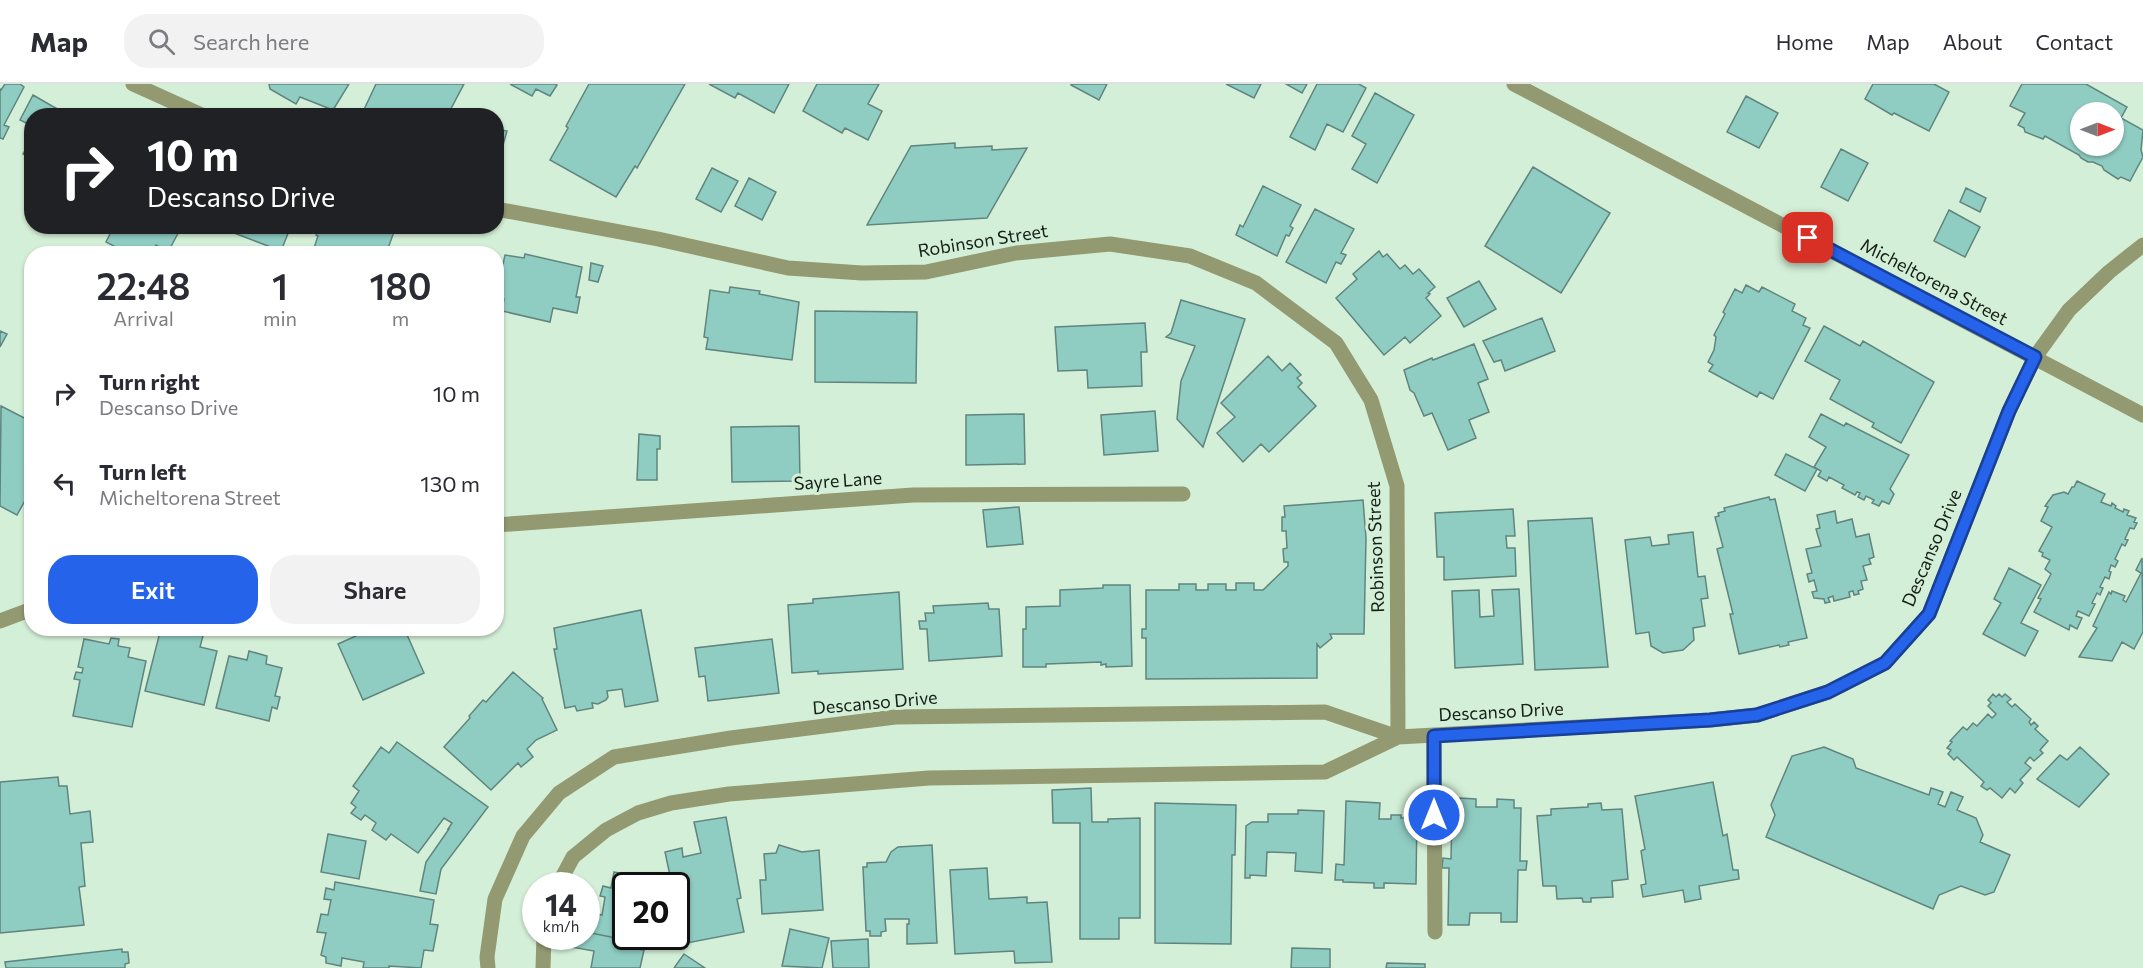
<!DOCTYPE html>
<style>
:root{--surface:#fff;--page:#f2f2f3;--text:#2b2b33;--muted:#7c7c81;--line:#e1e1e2;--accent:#2563eb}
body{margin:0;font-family:Commissioner,sans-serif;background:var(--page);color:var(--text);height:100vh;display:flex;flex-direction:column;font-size:22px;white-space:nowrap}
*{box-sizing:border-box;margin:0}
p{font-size:20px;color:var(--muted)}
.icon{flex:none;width:33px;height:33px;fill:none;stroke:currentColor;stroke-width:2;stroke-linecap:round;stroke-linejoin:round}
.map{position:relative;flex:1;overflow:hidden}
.drawer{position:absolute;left:24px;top:162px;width:480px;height:390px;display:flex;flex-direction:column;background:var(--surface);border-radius:24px;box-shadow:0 2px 4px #0004}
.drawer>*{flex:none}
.banner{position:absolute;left:24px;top:24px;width:480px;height:126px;border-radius:24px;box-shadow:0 2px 4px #0004;background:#202124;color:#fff;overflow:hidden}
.needle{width:39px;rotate:90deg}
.tools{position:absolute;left:2070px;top:18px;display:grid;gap:12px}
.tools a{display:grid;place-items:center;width:54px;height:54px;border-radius:50%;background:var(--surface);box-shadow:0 2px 4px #0004;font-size:30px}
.speed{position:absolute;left:522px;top:788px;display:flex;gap:12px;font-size:30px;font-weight:700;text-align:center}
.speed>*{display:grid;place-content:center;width:78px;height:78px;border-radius:50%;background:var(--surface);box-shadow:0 2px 4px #0004;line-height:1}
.speed small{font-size:15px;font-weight:400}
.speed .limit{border:3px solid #111;border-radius:9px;background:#fff;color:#111}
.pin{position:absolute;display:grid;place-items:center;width:51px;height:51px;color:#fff;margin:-26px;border-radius:12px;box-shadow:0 3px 9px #0006}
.me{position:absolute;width:66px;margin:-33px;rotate:0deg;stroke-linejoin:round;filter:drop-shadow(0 0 4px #0008)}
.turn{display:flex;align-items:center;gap:21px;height:126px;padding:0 24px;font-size:27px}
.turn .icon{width:78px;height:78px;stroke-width:2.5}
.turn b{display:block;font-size:42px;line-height:51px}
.eta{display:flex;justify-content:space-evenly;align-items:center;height:102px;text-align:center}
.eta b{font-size:36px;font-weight:600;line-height:42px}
.primary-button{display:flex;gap:12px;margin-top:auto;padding:12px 24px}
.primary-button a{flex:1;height:69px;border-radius:24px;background:var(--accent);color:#fff;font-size:24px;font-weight:600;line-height:69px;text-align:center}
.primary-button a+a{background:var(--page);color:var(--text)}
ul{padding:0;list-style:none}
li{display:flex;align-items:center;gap:18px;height:90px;padding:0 24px}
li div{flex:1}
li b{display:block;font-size:22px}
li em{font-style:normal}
header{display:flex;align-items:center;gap:36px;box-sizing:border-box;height:84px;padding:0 30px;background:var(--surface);border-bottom:2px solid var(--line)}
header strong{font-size:28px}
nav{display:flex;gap:33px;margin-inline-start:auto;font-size:21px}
.search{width:420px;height:54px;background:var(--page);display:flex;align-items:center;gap:15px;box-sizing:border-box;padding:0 21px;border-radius:24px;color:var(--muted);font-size:22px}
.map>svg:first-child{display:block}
.building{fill:#8fccc2;stroke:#5f857e;stroke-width:1.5;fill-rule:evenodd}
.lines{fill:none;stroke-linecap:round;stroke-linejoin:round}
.minor{stroke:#939971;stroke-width:15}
.route-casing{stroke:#184099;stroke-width:15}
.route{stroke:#2563eb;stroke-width:10}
.labels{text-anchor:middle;stroke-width:6;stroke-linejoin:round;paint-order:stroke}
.street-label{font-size:18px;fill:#162017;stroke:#d4efd7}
</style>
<header>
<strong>Map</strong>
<div class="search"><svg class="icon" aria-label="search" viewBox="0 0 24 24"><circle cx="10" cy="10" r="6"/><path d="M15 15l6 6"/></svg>Search here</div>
<nav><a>Home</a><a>Map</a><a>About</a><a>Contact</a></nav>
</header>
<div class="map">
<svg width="2143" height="884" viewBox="0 0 2143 884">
<rect width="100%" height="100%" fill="#d4efd7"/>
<path class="building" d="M5 0H20L24 3 4 41 9 43 3 55 0 54V5L1 6Z
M269 0H349L333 26 300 13 296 20 270 5Z
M376 0H464L447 32 441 30 440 32H361Z
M510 0H555L557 1 550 12 536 5 532 12Z
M589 0H685L637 84 635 82 616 113 550 76 568 44 566 42Z
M709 0H789L774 29 738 9 735 14Z
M817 0H879L868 20 882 27 868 56 845 44 842 49 803 27Z
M1071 0H1107L1099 16 1071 1Z
M1226 0H1261L1254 14Z
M1286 0H1307L1302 9Z
M1317 0H1359L1366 4 1343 48 1327 40 1315 66 1290 53Z
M1873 0H1934L1949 8 1929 47 1894 29 1892 31 1865 15Z
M2022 0H2086L2127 23 2121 34 2143 46 2141 66 2143 73 2130 97 2121 93 2118 95 2104 86 2102 82 2093 78H2088L2081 74 2079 71 2045 52 2043 55 2025 48 2024 44 2018 41 2025 29 2010 22ZM2080 28H2114V62H2080Z
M1375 9 1414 31 1377 99 1352 85 1366 60 1352 52Z
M33 11 52 22 71 32H32V42L20 36Z
M1746 12 1778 29 1759 64 1727 48Z
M496 45 507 47 497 82H496Z
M32 53V75L23 70Z
M955 59V64L992 62V66L1027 64 987 134 867 141 911 62Z
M1841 65 1868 79 1848 117 1821 103Z
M1533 83 1610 129 1561 209 1485 162Z
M712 84 738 97 721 128 696 115Z
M749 94 776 108 762 136 735 122Z
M1263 102 1301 121 1290 142 1293 144 1289 152 1286 151 1277 172 1236 151 1240 141 1243 143Z
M1966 104 1986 114 1980 128 1960 118Z
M1315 125 1354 145 1341 169 1346 171 1341 180 1336 178 1326 199 1286 178Z
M1949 126 1980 143 1965 173 1934 157Z
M114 142H182L168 168 156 161 152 170H129L106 158Z
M216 142H291L281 167Z
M319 142 364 144 396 142 386 170H312L318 152 316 151Z
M1379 167 1383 173 1387 170 1400 185 1405 181 1413 190 1419 185 1435 203 1428 209 1430 210 1426 214 1441 232 1410 259 1405 253 1384 271 1336 214 1357 195 1353 190Z
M525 170 582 183 576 213H580L577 229 553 224 550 238 502 227 504 215 497 213 500 195H497L500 185H502L505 171 524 174Z
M591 179 603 182 598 198 589 196Z
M1479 197 1496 225 1464 243 1447 214Z
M1746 201 1759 208 1762 203 1795 220 1792 227 1806 234 1803 241 1810 244 1773 315 1760 308 1757 313 1709 287 1713 281 1708 278 1714 266 1716 253 1714 251 1725 230 1723 228 1735 205 1742 209Z
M730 203 760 207 759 210 799 218 792 276 706 265 708 254 704 253 710 206 729 209Z
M1181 216 1245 235 1203 363 1177 335 1181 297 1195 262 1166 253 1171 249Z
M815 227 917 228 916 299 815 298Z
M1542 234 1555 267 1505 287 1501 276 1494 278 1483 257Z
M1145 239 1147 268H1141L1142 302 1088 304 1087 286 1058 287 1055 243Z
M1824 242 1860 262 1863 257 1934 298 1901 359 1872 343 1874 339 1830 315 1840 296 1805 277Z
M0 247 7 250 0 263Z
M1474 260 1488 295 1478 299 1489 328 1469 336 1476 354 1448 366 1432 329 1424 332 1414 309 1410 306 1404 286 1432 274 1433 276Z
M1268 272 1282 287 1290 279 1301 291 1297 294 1302 299 1298 303 1316 322 1269 368 1261 360 1243 378 1217 349 1235 333 1221 319Z
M1 322 32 338V404L17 431 0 422Z
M1155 327 1158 367 1104 371 1101 331Z
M1024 330 1025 380 966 381V331Z
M1821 330 1844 342 1846 339 1909 371 1890 405 1894 410 1889 420 1882 417 1879 422 1872 419 1874 416 1866 412 1864 416 1858 413 1860 409 1857 408 1855 411 1842 404 1844 401 1829 393 1827 397 1818 392 1821 387 1814 383 1826 363 1809 353Z
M799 342 800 397 732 398 731 343Z
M639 350 660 352V365H657V396H637Z
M1786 370 1817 385 1805 407 1775 391Z
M2077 397 2105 410 2101 418 2111 422 2112 419 2116 422 2115 424 2123 428 2124 425 2129 427 2127 431 2136 434 2134 438 2137 439 2134 445 2130 444 2125 455 2128 456 2125 462 2122 460 2115 475 2118 477 2115 483 2111 481 2109 487 2111 488 2109 495 2105 493 2100 503 2103 504 2100 511 2097 509 2092 519 2095 520 2089 532 2078 527 2076 532 2082 534 2077 545 2070 541 2069 546 2034 528 2041 515 2038 514 2051 490 2045 485 2050 476 2042 472 2043 469 2039 467 2052 443 2041 437 2048 423 2045 422 2053 411 2064 408 2068 410 2072 403H2074Z
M1769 413 1770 416 1775 415 1807 554 1788 558 1789 561 1780 563 1779 561 1739 570 1730 530H1733L1717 465 1723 463 1715 433 1719 432 1718 429 1725 427 1724 424Z
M1363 416 1366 454 1364 550H1330L1332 554 1320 564 1317 560V594L1146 595V554H1142V545H1146V506H1179V500H1196V506H1208V500H1226V506H1236V499H1254V506H1263L1288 482V478H1284L1283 465 1287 464 1286 447H1282V433H1285L1284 422Z
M1019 423 1023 460 987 463 983 426Z
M1513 425 1515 452H1506L1507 464H1515L1516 492 1444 496V473H1437L1435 429Z
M1835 427 1837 439 1852 435 1856 453 1869 450 1874 473 1869 475 1871 480 1863 482 1867 496 1861 497 1863 505 1858 507 1859 510 1854 511 1853 507 1849 508 1850 513 1834 517 1833 512 1828 514 1830 518 1825 519 1824 515 1814 514 1812 508 1817 507 1814 496 1809 498 1807 490 1812 489 1806 465 1821 462 1816 445 1820 444 1817 431Z
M1592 434 1608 583 1535 586 1528 437Z
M1693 448 1698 493 1705 492 1708 514 1701 515 1705 542 1693 544 1694 556 1683 566 1663 569 1651 562 1649 548 1636 550 1625 456 1650 453 1652 462 1669 460 1668 451Z
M2142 474 2143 548 2134 565 2122 558 2112 577 2079 573 2097 544 2093 542 2109 508 2111 510 2112 507 2125 512 2123 516 2126 518 2141 489 2136 486Z
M2009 484 2041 501 2021 539 2038 547 2025 572 1983 550 2001 519 1994 515Z
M1103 501H1130L1132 582 1106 583V580L1101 581V578L1046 580V583H1023V545H1026V523L1060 522V506L1103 504Z
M1519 505 1523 580 1455 584 1452 507 1479 506 1480 533 1494 532 1492 506Z
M899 508 903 585 818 590V587L792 589 788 521 813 519V515Z
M988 519 989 525H999L1002 572 929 577 927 545H920L919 537H926L925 529H934L933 522Z
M641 526 658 617 625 623 622 605 607 607 608 613 606 616 598 620 592 619 593 624 577 627 575 622 565 624 554 565H557L554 544Z
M161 544H207L206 549 204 548 200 563 217 567 204 621 145 607Z
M352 544H404L424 589 363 616 338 560 356 552Z
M111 554 119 555 118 562 130 564 128 573 146 577 132 643 73 632 80 596 74 595 76 588 82 589 83 584 78 583 84 555 109 560Z
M772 555 779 609 708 617 705 592 699 593 695 564Z
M249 567 267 572 266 580 282 584 275 612 280 613 277 625 272 623 269 637 216 624 229 572 247 576Z
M513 588 543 614 542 615 557 646 536 656 527 665 533 673 521 683 518 679 491 706 444 663 470 634 469 632 483 616 486 618Z
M1993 610 1996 613 1999 610 2002 613 2005 610 2011 615 2007 618 2012 623 2015 620 2031 635 2029 638 2031 641 2034 638 2038 642 2035 645 2048 657 2040 666 2043 669 2034 677 2030 673 2025 679 2031 684 2020 696 2023 699 2015 709 2010 704 2002 714 1990 704 1987 706 1981 702 1984 698 1957 673 1954 676 1948 670 1951 666 1947 664 1952 658 1950 657 1963 643 1967 646 1973 639 1977 642 1988 630 1992 634 1996 630 1988 622 1991 619 1988 616Z
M397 658 488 723 441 785 436 810 420 807 426 778 449 745H448L452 739 444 734 418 769 391 750 386 756 372 746 376 739 365 731 361 736 351 729 356 723 351 719 359 707 353 702 381 663 389 669Z
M1824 663 1853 675 1856 684 1929 711 1931 704 1943 708 1938 720 1945 723 1951 708 1963 713 1957 726 1976 734 1983 751 1980 758 2010 771 1994 808 1985 811 1961 802 1939 811 1933 825 1766 753 1775 731 1771 721 1792 672Z
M2080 663 2109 690 2079 723 2037 695 2060 671 2067 676Z
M58 693 59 702H67L70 730 90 727 93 758 81 759 85 802 79 803 84 841 0 849V698Z
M1713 698 1723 752 1727 750 1733 786H1738L1739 795 1699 802 1701 815 1685 818 1683 806 1643 813 1641 801 1646 800 1641 767 1645 765 1635 712Z
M1091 704 1092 738H1108V735L1140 734V834H1119V855H1080V739H1053L1052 706Z
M1459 714 1476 715V723H1497V715L1514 716V724H1521L1520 777H1527L1526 786H1518L1517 838H1501V829H1470L1469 841H1448L1449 784H1442L1443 774 1451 775 1452 723H1459Z
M1346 717 1380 719 1379 735H1391V731H1401V734H1404L1407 724H1415L1414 730H1417L1416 800 1384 799V804H1374V799L1343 798V796H1335L1336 780 1344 781Z
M1155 719 1236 721 1235 771H1232L1231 860 1155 859Z
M1601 719 1602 726 1622 725 1628 795 1612 797 1613 813 1591 814V818H1583L1582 814 1557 815 1556 802H1543L1537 732 1551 731V725L1588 723V720Z
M1298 726 1324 727 1322 789 1295 787 1296 769 1267 768 1266 792 1250 791V794H1245L1246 742 1252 738H1268V730H1298Z
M726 733 741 814 737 815 744 848 687 859 679 827 677 828 676 826V801H672L665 768 682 764 683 773 701 769 694 738Z
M328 750 366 757 359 795 321 788Z
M779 761 802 768 819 766 823 826 762 830 760 796H766L764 770 776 769Z
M932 761 937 859 907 860V840H909V835H885L886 847 881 848V852H870V847H866L863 783H867V779L886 778 891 768 898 763Z
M987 784 989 815 1027 813V819L1047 818 1052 878 1015 879 1014 867 955 870 950 786Z
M614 788 648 795 651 801H626V856L586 848V828L602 831 605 813 600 812 603 802 611 804Z
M335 798 434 816 430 840 438 841 433 867 424 866 421 884 389 882V884H363L364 878 342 874 341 882 326 879V873L321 871 326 849 317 848 321 830 328 831 331 816 324 815 326 804 334 806Z
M790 845 829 854 822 884 782 882Z
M586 848 626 856 625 863 644 866 640 884H591L594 867 571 863 573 852H586Z
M868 855 869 884H833L831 857Z
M1292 864 1330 865V884H1291Z
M122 865V868H128L129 879 125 880V884H6L5 878Z
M684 870 705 884H674Z
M1387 879 1425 880V884H1386Z"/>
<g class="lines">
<path class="minor" d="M133 0 204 32
M1514 0 2143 331
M496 125 658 155 788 184 862 189 926 188 1016 169 1110 160 1190 172 1256 199 1336 259 1371 316 1397 402 1398 653
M496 441 913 411 1183 410
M0 537 32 525
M1434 652 1435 848
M558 801 573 773 606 746 638 729 671 719 729 710 929 694 1325 688 1398 653
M488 884 487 873 495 815 523 752 559 709 614 673 731 654 895 633 1325 628 1398 653 1710 636 1757 631 1828 608 1885 579 1929 530 2009 327 2035 273 2069 226 2109 188 2143 161
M543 884 544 852"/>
</g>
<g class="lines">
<defs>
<path id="route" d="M1434 731V652L1710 636 1757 631 1828 608 1885 579 1929 530 2009 327 2035 273 1808 154"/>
</defs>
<use href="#route" class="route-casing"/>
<use href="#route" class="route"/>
</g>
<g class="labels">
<g class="street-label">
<text transform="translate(983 157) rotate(-9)" y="6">Robinson Street</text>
<text transform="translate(1934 198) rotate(28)" y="6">Micheltorena Street</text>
<text transform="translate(838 397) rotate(-4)" y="6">Sayre Lane</text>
<text transform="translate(1376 463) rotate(-92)" y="6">Robinson Street</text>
<text transform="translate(1932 464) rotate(-67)" y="6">Descanso Drive</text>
<text transform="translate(875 619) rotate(-5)" y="6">Descanso Drive</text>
<text transform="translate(1501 628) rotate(-3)" y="6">Descanso Drive</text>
</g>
</g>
</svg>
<div class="tools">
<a><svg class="needle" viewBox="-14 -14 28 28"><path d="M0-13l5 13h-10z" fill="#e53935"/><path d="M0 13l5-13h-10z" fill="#7c7c81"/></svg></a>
</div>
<div class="speed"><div>14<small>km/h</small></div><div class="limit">20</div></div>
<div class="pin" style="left:1808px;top:154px;background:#d93025"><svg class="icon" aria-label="arrive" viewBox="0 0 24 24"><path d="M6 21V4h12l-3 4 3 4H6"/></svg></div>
<svg class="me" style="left:1434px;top:731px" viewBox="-20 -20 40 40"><circle r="17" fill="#2563eb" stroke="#fff" stroke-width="3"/><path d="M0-11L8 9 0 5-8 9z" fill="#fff"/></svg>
<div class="banner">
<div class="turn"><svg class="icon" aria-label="right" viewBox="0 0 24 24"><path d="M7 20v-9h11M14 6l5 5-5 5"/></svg><div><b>10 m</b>Descanso Drive</div></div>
</div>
<section class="drawer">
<div class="eta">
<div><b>22:48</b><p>Arrival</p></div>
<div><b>1</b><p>min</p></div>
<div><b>180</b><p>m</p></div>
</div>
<ul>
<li><svg class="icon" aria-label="right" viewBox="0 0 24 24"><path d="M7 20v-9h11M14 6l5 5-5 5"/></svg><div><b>Turn right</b><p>Descanso Drive</p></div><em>10 m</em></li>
<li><svg class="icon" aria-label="left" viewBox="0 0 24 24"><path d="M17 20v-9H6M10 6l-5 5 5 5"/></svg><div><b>Turn left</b><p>Micheltorena Street</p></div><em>130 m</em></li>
</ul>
<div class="primary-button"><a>Exit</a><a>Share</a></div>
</section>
</div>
